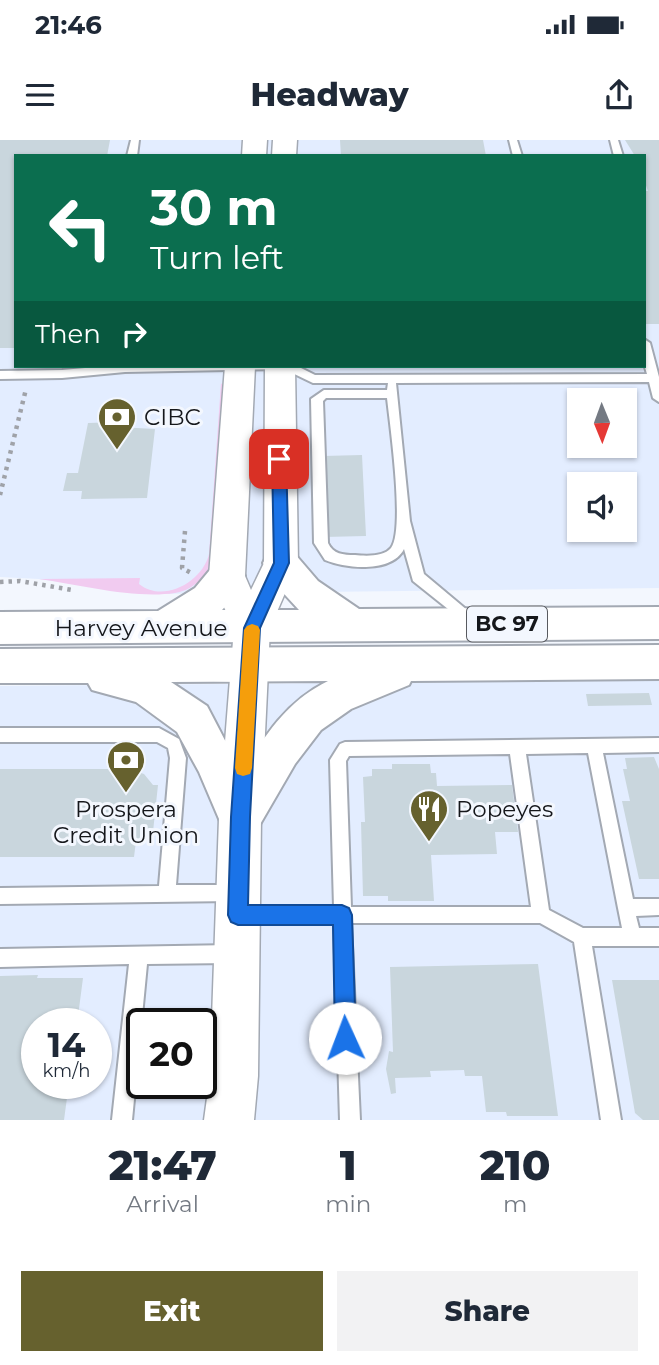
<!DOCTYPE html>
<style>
:root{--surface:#fff;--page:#f2f2f3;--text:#1f2937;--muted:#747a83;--accent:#66612e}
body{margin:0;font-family:Montserrat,sans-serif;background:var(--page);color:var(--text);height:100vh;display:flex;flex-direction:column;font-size:26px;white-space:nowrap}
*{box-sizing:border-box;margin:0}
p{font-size:23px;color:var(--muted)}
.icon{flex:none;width:38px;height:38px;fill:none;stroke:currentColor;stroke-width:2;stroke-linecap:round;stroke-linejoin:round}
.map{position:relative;height:980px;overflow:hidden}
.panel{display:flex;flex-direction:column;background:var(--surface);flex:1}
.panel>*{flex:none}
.hud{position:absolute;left:14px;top:14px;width:632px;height:214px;border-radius:0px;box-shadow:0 2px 5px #0004;background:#0b6e4f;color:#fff;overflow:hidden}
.needle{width:46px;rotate:179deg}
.controls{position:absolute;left:567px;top:248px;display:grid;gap:14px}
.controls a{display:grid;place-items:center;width:70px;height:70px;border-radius:0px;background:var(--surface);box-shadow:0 2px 5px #0004;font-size:35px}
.speed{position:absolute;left:21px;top:868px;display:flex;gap:14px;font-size:35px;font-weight:700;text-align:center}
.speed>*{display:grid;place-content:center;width:91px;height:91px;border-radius:50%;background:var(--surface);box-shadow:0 2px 5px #0004;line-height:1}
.speed small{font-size:18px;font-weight:400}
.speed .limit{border:4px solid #111;border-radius:10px;background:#fff;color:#111}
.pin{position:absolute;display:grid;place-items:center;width:60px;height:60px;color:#fff;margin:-30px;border-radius:14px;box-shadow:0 4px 10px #0006}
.me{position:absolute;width:77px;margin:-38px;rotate:358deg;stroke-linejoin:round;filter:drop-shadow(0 0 5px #0008)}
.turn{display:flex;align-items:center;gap:24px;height:147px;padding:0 21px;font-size:32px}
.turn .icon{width:91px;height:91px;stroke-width:2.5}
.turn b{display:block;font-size:49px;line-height:60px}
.then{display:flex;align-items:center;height:66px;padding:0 21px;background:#0003;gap:14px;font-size:26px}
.eta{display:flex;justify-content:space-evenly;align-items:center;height:119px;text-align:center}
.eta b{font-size:42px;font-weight:800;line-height:49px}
.action{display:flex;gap:14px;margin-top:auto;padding:14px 21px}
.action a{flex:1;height:80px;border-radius:0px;background:var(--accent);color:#fff;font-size:28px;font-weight:800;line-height:80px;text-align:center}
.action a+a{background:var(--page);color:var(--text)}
.status{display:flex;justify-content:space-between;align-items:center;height:49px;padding:0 35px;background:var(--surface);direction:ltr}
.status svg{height:19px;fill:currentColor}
header{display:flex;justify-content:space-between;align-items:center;height:91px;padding:0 21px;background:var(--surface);font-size:32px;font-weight:800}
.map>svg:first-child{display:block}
.built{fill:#e3edff;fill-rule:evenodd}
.green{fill:#f1cbf0}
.building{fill:#c9d6dd}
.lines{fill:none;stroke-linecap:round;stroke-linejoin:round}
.service-casing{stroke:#a3a9b3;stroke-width:4}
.secondary-casing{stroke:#a3a9b3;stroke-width:3}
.trunk-casing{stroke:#a3a9b3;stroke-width:4}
.path{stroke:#9fa2a8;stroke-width:4.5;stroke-dasharray:3.5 5;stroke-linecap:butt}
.service{fill:#fff;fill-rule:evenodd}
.secondary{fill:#fff;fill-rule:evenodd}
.trunk{fill:#fff;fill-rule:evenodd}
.route{fill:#1a73e8;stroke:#114b97;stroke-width:2}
.slow{fill:#f59e0b}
.labels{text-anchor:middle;stroke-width:6;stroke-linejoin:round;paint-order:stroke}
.shield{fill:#f3f7fe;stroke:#585a5f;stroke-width:2}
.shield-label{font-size:21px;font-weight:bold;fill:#15171b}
.poi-label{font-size:23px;fill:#15171b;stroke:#f3f7fe;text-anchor:start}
.street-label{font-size:23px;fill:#15171b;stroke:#f3f7fe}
</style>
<div class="status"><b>21:46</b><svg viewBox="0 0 49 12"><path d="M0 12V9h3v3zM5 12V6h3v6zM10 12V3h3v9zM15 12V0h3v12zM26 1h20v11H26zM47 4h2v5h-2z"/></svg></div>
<header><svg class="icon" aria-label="menu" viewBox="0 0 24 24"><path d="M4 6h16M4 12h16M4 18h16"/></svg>Headway<svg class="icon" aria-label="share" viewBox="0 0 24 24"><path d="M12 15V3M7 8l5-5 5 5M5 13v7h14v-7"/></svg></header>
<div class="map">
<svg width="659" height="980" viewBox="0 0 659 980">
<rect width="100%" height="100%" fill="#f3f7fe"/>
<path class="built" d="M0 0H659V448L151 454 39 439 0 437ZM16 16H644V226H16ZM579 261H625V306H579ZM579 345H625V390H579Z
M659 540V980H0V546ZM37 884H96V943H37ZM142 884H201V943H142Z"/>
<path class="green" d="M221 243 224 248 210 428C202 440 190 451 175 453 135 459 80 445 39 439L140 438 139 444C164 464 203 441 209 414Z"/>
<path class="building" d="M0 0H110L107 16H16V208H0Z
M340 0H483L486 16H341Z
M625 0H659V184H644V51H648L644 40V16H635Z
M119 282 118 287 155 289 147 358 81 359 82 351H63L67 333H78L88 283Z
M362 315 366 396 324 397 323 316Z
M649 553 652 565 588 566 586 554Z
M654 617 659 629V739H639L622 661H630L623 629H627L625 618Z
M392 624H430L431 633H436L437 646 512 645 518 692H495L497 714 431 715 434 761H388V756H363L361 682H365L363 637 372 636V629H392Z
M0 629H124V634L138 632 144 634 153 645H158L152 701H136L134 717H0Z
M538 824 558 976H507L506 972H486L482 936H465L464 930 430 931 431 937 395 938 396 953 391 954 386 929 389 911 393 912 390 827Z
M38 835 37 838H83L77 884H37V943H69L64 980H0V836Z
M612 840H659V980H643L635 973Z"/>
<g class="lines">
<defs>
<path id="service" d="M131 0H139L137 16H127Z
M509 0H517L522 16H513Z
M610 0H618L623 16H614Z
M644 199 650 203 659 237V262L653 258 649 242 396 243 410 381 424 434 473 475 475 479 473 483 468 485 413 441 404 409C392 433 347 429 325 420L314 403 311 259 324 250H387L388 243H313L284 229 125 232 62 238 0 239V231L62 230 108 226H297L315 235 647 234 644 224ZM326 258H387C390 285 405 390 391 408 384 417 365 416 355 415 343 415 333 414 328 403L323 261Z
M0 588H159L179 599 186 618 176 745H234L240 747 242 753 240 759 234 761 0 764V748L159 746 170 618 168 608 157 602H0Z
M659 598V612L603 613 633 759H659V775L636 776 639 788H659V806H592L621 980H601L574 802 540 783H351L360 980H340L334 783H243L237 781 235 775 237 769 243 767H334L330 620 340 604 345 602ZM588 613 618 768 622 788H583L549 770 526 614ZM510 614 531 767H351L346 621 349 616Z
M232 805 238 808 241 814 238 820 232 823 147 824 132 980H112L129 824 0 827V809Z"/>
<path id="secondary" d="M243 0H267L266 16H242Z
M273 0H297L296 16H272Z
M225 226H255L245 436 251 450 264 423 265 226H295L298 423 270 488 261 678 258 936 254 980H204L210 936 219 678 234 488 209 436Z"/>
<path id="trunk" d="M281 408 294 413 318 441 359 469 659 467V499L0 504V472L158 471 195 448 214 425 227 421 240 425 245 436 235 456 222 470H299L275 444 263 423 268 413Z
M659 505V539L411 541 409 545 351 569 321 590 295 624 255 693 240 699 225 693 199 632 177 592 136 562 92 550 88 543H0V509ZM328 541C287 561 265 595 242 633L207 566 171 542Z"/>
</defs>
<use href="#service" class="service-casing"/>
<use href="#secondary" class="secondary-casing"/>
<use href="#trunk" class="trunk-casing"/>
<path class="path" d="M0 355 26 249
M185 391 182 428 193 434
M0 442 20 441 72 450"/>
<use href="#service" class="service"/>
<use href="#secondary" class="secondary"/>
<use href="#trunk" class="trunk"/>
</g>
<path class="route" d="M279 314 286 319 289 423 260 488 250 677 248 765H342L349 768 352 775 356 898 353 906 345 909 338 906 335 898 333 785H238L231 782 228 775 231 677 244 488 274 423 272 319Z"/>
<path class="slow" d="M252 484 258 486 260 490 252 628 250 634 243 636 237 634 235 628 244 490 247 486Z"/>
<defs>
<symbol id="bank-pin" viewBox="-11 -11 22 30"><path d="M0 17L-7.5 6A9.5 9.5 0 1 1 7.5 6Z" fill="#66612e" stroke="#f3f7fe"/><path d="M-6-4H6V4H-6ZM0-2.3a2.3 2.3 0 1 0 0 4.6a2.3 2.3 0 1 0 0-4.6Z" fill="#fff"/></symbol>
<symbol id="restaurant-pin" viewBox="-11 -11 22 30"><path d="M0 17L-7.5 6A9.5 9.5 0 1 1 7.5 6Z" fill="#66612e" stroke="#f3f7fe"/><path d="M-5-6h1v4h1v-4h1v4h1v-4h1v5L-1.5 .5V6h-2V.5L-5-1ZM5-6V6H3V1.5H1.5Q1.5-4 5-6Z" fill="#fff"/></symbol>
</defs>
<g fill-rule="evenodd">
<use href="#bank-pin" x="95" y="255" width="44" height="60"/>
<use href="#bank-pin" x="104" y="598" width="44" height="60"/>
<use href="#restaurant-pin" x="407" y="647" width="44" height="60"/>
</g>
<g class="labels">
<rect class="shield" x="467" y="466.5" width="80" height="35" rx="5"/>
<g class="shield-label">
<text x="507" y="491">BC 97</text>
</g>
<g class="poi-label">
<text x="144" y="285">CIBC</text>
<text x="126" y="677" text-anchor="middle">Prospera<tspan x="126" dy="26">Credit Union</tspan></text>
<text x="456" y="677">Popeyes</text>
</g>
<g class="street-label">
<text x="141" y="496">Harvey Avenue</text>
</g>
</g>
</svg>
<div class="controls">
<a><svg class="needle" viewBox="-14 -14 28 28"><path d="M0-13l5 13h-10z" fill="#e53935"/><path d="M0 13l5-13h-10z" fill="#747a83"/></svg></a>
<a><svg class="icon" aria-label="sound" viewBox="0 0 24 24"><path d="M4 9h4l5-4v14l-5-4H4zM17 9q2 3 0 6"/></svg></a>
</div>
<div class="speed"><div>14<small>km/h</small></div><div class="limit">20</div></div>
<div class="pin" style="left:279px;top:319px;background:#d93025"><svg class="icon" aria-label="arrive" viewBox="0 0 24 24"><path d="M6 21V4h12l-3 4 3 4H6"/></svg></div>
<svg class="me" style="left:345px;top:898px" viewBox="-20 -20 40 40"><circle r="19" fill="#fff"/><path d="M0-13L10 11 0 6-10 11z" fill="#1a73e8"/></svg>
<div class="hud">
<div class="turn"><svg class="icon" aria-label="left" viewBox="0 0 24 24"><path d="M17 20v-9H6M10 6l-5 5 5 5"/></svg><div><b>30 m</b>Turn left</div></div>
<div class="then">Then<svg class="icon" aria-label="right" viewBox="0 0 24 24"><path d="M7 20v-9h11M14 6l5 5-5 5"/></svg></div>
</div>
</div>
<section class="panel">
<div class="eta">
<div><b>21:47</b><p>Arrival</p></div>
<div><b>1</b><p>min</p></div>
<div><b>210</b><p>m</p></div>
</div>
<div class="action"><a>Exit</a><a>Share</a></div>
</section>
